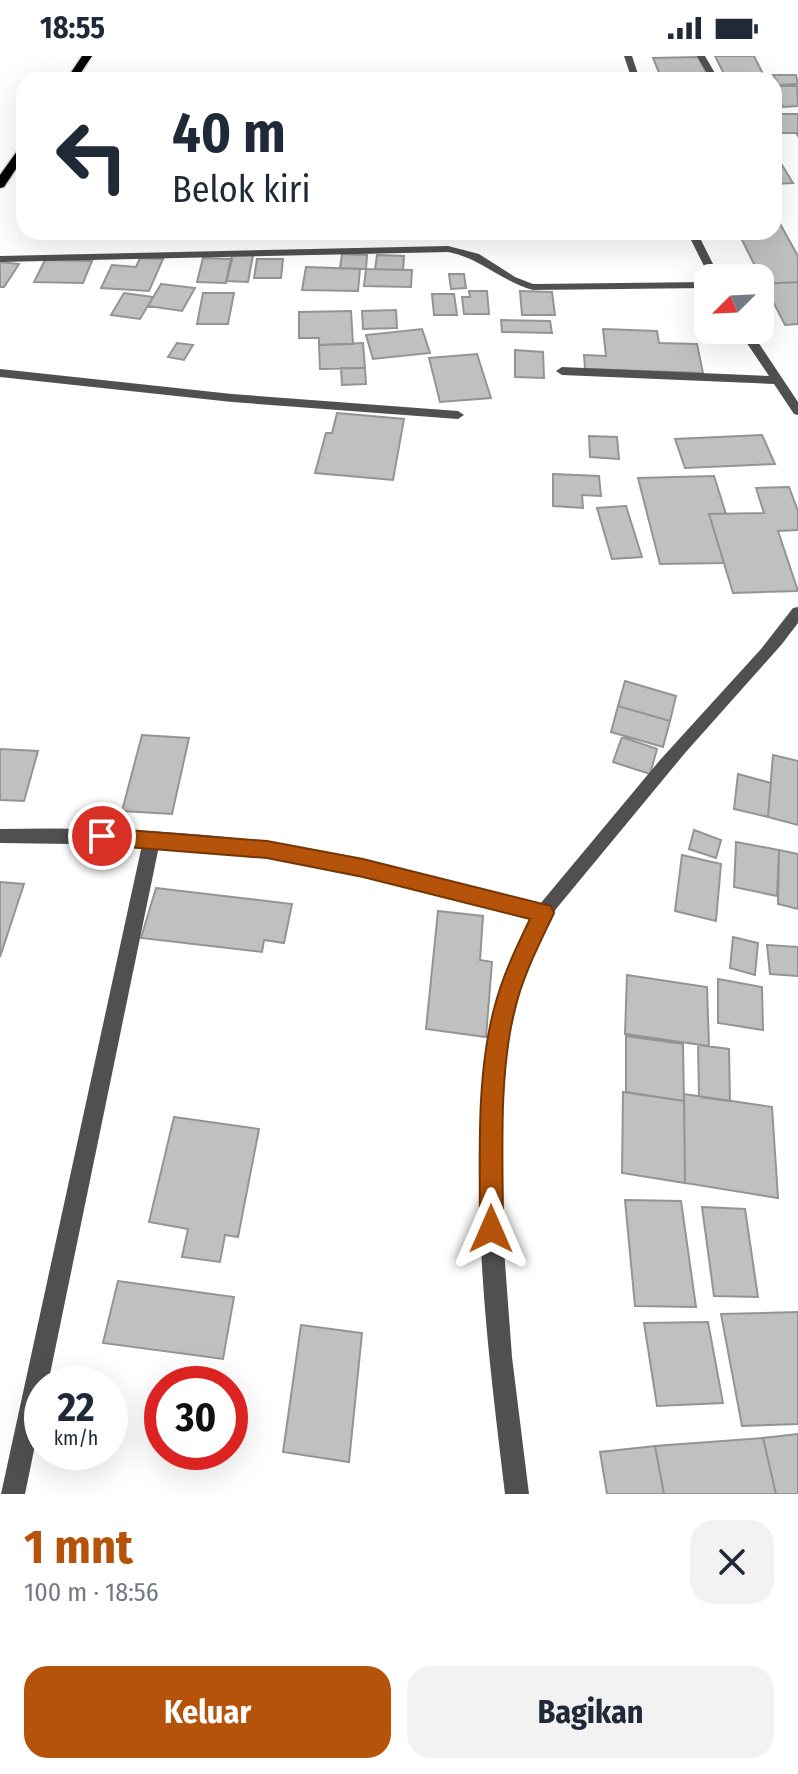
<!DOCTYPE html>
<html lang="id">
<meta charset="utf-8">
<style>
:root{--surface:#fff;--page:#f2f2f3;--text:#1f2937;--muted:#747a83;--accent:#b45309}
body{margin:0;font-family:"Fira Sans Condensed",sans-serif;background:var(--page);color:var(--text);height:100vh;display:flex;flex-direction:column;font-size:30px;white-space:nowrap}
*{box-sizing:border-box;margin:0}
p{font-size:26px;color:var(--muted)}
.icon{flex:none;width:44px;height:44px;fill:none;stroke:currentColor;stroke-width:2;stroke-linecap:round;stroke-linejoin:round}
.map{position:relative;height:1438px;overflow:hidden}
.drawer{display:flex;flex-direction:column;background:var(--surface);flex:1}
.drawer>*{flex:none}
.top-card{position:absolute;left:16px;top:16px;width:766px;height:168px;border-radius:24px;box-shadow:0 8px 32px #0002;background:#fff;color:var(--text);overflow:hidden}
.needle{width:52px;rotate:246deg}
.tools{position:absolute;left:694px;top:208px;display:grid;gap:16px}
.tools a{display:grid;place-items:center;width:80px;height:80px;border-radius:16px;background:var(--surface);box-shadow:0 8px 32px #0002;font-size:40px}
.speed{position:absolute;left:24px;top:1310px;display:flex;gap:16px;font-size:40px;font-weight:700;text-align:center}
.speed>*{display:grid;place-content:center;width:104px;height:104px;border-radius:50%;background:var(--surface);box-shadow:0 8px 32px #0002;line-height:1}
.speed small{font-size:20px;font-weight:400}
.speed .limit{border:12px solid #d22;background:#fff;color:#111}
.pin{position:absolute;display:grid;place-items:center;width:68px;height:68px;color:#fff;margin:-34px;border:4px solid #fff;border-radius:50%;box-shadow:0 2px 8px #0007}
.me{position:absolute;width:88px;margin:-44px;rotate:0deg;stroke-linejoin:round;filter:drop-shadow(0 0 6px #0008)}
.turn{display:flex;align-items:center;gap:28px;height:168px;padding:0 24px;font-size:36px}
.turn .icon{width:104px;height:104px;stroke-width:2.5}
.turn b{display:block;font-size:56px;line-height:68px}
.round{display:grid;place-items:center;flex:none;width:84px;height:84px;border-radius:24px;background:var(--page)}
.head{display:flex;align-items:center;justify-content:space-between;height:136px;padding:0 24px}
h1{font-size:48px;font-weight:700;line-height:60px;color:var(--accent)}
.primary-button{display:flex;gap:16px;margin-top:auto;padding:16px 24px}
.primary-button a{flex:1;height:92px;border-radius:24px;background:var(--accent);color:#fff;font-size:32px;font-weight:700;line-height:92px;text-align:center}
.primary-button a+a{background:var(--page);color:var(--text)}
.status{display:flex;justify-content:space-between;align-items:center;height:56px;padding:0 40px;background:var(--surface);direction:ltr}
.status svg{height:22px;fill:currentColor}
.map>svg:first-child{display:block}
.building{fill:#c0c0c0;stroke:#949494;stroke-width:2}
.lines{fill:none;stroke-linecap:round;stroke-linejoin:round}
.primary-casing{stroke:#dbdbdb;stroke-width:3}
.minor{fill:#505050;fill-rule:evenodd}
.primary{fill:#000;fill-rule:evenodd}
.route{fill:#b45309;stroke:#753606;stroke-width:2}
</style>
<div class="status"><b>18:55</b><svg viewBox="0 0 49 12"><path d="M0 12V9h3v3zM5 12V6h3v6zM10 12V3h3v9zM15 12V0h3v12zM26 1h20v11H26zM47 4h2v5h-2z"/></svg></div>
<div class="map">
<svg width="798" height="1438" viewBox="0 0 798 1438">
<rect width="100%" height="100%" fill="#fff"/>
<path class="building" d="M715 0H754L763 18H757L760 24H737L735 20H725Z
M698 1 707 18 660 19 653 2Z
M773 19H796L798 28 779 29Z
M774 30H797L798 50 783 51Z
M774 50 778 58H798V80L796 77H774Z
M774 96 793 127 774 128Z
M774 157 798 200V226L764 228 738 176H774Z
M342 198 367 199 366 213 340 212Z
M232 199H253L248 226 226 225Z
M377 199 404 200 403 214 375 213Z
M140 202 163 203 149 235 101 232 112 209 136 211Z
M203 202 232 203 226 227 197 226Z
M257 203H283L281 222H254Z
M45 204 92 205 83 227 34 226Z
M0 206 19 208 4 231H0Z
M306 211 360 213 358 235 302 234Z
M366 213 412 214 411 231 364 230Z
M449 218H464L466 232 451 233Z
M798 226V268L785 269 764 228Z
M161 228 195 232 182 255 148 250Z
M469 235H487L489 258H464L462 241H470Z
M520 235 552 236 555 259H522Z
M124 237 153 241 140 263 111 259Z
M203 237H234L228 268H197Z
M432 238H454L457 259H434Z
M396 254 397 272 363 273 362 255Z
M351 255 353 288 319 289V282H299V256Z
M501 264 550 265 552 277 502 276Z
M422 273 430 297 373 303 366 279Z
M603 273 657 275 659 287 697 288 703 317 585 313 584 299 606 300Z
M177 287 193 289 184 304 168 301Z
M363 287 365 312 320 313 319 289Z
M515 294 543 296 544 322 515 321Z
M477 298 491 342 440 346 429 302Z
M341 312H365L366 328 342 329Z
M337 357 404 363 393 424 315 417 326 377H332Z
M762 379 775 408 685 412 675 383Z
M589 380 617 381 619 403 590 401Z
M553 418 599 420 601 440 582 439 583 452 553 450Z
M714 420 726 458H709L724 507 660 508 638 422Z
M789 431 798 455V474L778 475 798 535 733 537 709 458 764 457 756 432Z
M626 450 642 501 612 503 597 452Z
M625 625 676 640 670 665 618 650Z
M618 650 670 665 663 691 611 676Z
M142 679 189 682 172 758 122 755Z
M622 681 657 693 650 718 613 706Z
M0 693 38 695 24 745 0 744Z
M773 699 798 705V769L768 761Z
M738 718 771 727 768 761 734 753Z
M694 774 721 784 716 802 689 793Z
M736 786 779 794 777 840 734 831Z
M779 794 798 798V853L778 848Z
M682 799 721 808 716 865 675 855Z
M0 826 24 828 0 901Z
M156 832 292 848 284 887 264 884 262 896 141 882Z
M438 855 483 860 480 904 492 906 486 981 426 973Z
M733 881 758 887 755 919 730 912Z
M767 889 798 891V920L770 918Z
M627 919 707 931 709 990 625 978Z
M718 923 762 931 763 974 718 967Z
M626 980 683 988 684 1045 626 1036Z
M698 989 729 993 730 1045 699 1041Z
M623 1036 684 1045 685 1127 622 1117Z
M684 1038 772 1051 778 1142 685 1127Z
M174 1061 259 1073 238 1181 225 1179 220 1206 182 1201 188 1173 149 1166Z
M625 1144 681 1145 696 1251 635 1250Z
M702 1151 745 1153 758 1241 714 1240Z
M118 1225 234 1241 223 1303 103 1287Z
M798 1256V1368L742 1370 721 1258Z
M708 1266 723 1347 657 1350 644 1267Z
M301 1269 362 1277 349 1406 283 1396Z
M798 1378V1438H776L763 1382Z
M763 1382 776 1438H664L655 1390Z
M655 1390 664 1438H607L600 1396Z"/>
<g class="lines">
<defs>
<path id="primary" d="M82 0H92L76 24H66Z
M24 90V101L4 131 0 132V119L20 91Z"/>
</defs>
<use href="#primary" class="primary-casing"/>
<path class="minor" d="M624 0H632L640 24H632Z
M697 0H705L719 24H711Z
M687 176H697L720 222H710Z
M448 190 479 198 515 221 533 228 708 226V232L533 234C502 226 481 202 448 196L0 206V200Z
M738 274H750L798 346V359L794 358 774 328 562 319 556 315 562 311 769 320Z
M0 313 232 338 458 355 464 359 458 363 232 346 0 321Z
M798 551V567L782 588 685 697 556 853 525 914 509 982 501 1058 500 1139 512 1301 529 1438H505C489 1302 470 1162 485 1025 489 987 495 947 508 911 514 894 524 878 532 862 409 830 287 798 159 790L48 1328H42V1355L25 1438H1L142 789 0 787V773C89 771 178 774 267 786 359 799 449 825 540 848L660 704 761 593 793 552Z"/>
<use href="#primary" class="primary"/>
</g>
<path class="route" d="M102 772 267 785 363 803 551 850 554 857C539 889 523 919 515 953 498 1019 503 1104 503 1173L500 1181 491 1185 483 1181 480 1173C480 1103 476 1021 494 953 502 921 516 892 530 863L363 821 267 802 102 789 96 786 93 780 96 774Z"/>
</svg>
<div class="tools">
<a><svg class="needle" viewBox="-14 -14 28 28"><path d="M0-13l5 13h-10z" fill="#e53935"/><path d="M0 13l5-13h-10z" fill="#747a83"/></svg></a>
</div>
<div class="speed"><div>22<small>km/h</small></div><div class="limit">30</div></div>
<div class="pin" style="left:102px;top:780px;background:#d93025"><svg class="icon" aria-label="arrive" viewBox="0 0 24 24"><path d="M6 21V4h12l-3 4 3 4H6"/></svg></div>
<svg class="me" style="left:491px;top:1173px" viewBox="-20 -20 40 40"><path d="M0-17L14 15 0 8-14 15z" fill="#b45309" stroke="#fff" stroke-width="4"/></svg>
<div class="top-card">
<div class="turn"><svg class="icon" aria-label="left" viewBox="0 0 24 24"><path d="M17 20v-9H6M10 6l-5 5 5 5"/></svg><div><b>40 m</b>Belok kiri</div></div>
</div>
</div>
<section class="drawer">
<div class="head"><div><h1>1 mnt</h1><p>100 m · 18:56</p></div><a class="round"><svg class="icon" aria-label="close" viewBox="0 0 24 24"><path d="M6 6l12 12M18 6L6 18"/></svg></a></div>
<div class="primary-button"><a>Keluar</a><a>Bagikan</a></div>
</section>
